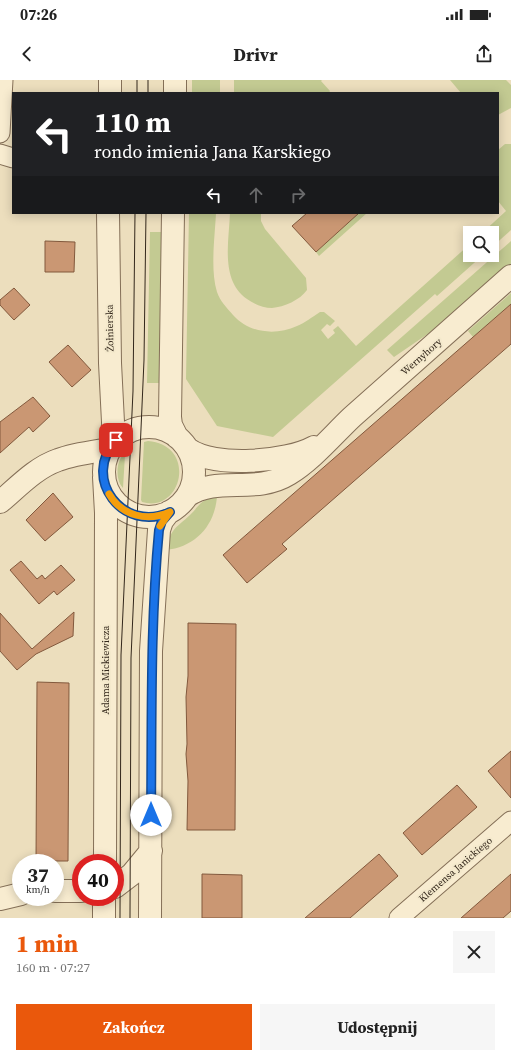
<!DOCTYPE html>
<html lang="pl">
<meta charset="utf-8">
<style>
:root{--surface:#fff;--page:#f6f6f6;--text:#222;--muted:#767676;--accent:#ea580c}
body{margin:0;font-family:"Source Serif 4",serif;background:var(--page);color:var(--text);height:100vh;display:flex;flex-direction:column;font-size:15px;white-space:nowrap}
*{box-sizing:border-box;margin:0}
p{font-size:13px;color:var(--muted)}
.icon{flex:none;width:22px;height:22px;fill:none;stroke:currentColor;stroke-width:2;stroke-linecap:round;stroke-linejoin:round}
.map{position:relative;height:838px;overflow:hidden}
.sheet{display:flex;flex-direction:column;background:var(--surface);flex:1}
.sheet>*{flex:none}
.banner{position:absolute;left:12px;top:12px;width:487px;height:122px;border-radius:0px;box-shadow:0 2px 10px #0003;background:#202124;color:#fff;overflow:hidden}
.tools{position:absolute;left:463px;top:146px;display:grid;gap:8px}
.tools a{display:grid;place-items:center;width:36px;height:36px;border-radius:0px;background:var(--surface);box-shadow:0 2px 10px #0003;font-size:20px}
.speed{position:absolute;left:12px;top:774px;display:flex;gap:8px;font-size:20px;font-weight:700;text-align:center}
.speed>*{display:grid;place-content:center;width:52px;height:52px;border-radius:50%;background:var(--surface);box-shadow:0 2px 10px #0003;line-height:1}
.speed small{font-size:10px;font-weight:400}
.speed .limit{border:6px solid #d22;background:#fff;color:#111}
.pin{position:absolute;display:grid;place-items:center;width:34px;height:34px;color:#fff;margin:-17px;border-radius:8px;box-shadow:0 2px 6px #0006}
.me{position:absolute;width:44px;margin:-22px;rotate:0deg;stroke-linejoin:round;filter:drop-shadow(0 0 3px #0008)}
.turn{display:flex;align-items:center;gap:14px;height:84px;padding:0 16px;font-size:18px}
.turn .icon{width:52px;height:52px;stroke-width:2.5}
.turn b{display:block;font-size:28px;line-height:34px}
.lanes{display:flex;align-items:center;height:38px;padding:0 16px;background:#0003;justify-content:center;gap:20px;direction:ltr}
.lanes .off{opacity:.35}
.round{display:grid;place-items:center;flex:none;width:42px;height:42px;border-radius:0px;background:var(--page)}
.headline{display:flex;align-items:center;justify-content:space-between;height:68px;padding:0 16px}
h1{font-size:24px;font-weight:700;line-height:30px;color:var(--accent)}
.action{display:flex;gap:8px;margin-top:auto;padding:8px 16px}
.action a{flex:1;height:46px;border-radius:0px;background:var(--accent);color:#fff;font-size:16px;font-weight:700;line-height:46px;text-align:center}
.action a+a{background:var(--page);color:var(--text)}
.status{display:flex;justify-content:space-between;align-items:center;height:28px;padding:0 20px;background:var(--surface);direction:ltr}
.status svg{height:11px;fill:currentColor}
header{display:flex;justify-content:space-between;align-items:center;height:52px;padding:0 16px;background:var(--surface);font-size:18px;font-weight:700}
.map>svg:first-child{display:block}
.green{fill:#c3ca92}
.building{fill:#ca9773;stroke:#82593d}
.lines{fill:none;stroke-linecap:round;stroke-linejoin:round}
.minor-casing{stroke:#846f57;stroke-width:21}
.tertiary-casing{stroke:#846f57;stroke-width:24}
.minor{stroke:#f8ecd0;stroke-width:19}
.tertiary{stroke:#f8ecd0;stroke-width:22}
.tram{stroke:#33271b;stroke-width:1}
.route-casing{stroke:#114b97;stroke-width:10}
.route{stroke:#1a73e8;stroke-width:7}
.slow{stroke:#f59e0b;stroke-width:7}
.labels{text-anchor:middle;stroke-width:4;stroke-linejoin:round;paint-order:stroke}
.street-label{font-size:10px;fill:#33271b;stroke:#f4e9cc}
</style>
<div class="status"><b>07:26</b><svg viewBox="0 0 49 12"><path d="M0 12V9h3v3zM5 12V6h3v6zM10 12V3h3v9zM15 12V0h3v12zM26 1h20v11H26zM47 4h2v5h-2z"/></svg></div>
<header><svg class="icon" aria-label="back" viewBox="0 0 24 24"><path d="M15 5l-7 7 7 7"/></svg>Drivr<svg class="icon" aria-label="share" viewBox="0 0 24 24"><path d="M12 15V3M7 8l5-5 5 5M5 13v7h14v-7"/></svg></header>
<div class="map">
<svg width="511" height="838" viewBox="0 0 511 838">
<rect width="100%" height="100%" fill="#ecdebd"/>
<path class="green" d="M192 0H220V13H192Z
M234 0H322L321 1 330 11 329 13H234Z
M450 0H506L511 5V28L498 35V13H461Z
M505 64H511V150L492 167V153H482L506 131 498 121V70Z
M189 133H216C215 156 210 190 217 212 220 221 227 228 233 235 249 253 275 256 297 246 305 243 312 237 320 232H324L335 241 330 246 327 244 321 250 328 259 335 253 333 250 338 246 356 266 470 164V175H483L437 216 435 214 273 357 217 346 186 299Z
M230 133H261V141L265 149 306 198 307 210C300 220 284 227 272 228 263 228 254 224 247 219 220 200 229 161 230 133Z
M359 133H367L319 176 316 172Z
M150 152H164L162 303H147Z
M511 161V185L454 236 394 277 387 270Z
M511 213V224L473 257 468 251Z
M148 361C198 365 182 434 142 422L141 420 144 362Z
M124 374 125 375 123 408C115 400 116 381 124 374Z
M217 416C215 446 195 467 166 470 170 449 176 448 190 435 202 423 199 421 217 416Z"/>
<path class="building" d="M307 133H359L316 172 292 146Z
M45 161 75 162 74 192H45Z
M14 208 30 225 14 240 0 225V220Z
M511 224V264L282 464 287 469 247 503 223 475Z
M68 265 91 290 72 307 49 282Z
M33 317 50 336 33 352 29 347 0 373V342Z
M53 413 73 437 45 461 26 440Z
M21 481 37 499 42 495 45 499 61 485 75 500 57 515 54 511 39 524 10 490Z
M74 532 73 556 36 574 17 590 0 571V533L32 569Z
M188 543 236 544 235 750H187L188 701 186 674 187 664 186 617 188 596Z
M37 602 69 603 68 781H36Z
M511 671V718L488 691Z
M457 705 477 727 422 775 403 753Z
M379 774 398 796 350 838H305Z
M202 794 242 795V838H202Z
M511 794V831L503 838H461Z"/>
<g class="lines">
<defs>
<path id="minor" d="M0 53 3 0
M0 74 13 78
M399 838 511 741"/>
<path id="tertiary" d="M110 13V0
M175 13V0
M108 133 110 283 114 362
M173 133 170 337 171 345 177 357
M104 392a45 45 0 1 1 90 0a45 45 0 1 1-90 0Z
M188 369C214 388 287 382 314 367
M104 397 106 433 105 783
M187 416C218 395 255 415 289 394 312 380 332 356 352 337 405 290 458 243 511 196
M0 422C18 407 35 388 58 380 74 374 92 372 110 369
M115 807 132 794 151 771
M55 811H81
M104 817V838
M0 819 21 814
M150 838 151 571 159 450 162 441 169 432"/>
</defs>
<use href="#minor" class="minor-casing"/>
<use href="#tertiary" class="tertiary-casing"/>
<use href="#minor" class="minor"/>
<use href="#tertiary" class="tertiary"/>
<path class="tram" d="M137 13V0
M148 13V0
M120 838 121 575 133 311 135 133
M130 838 131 578 144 280 146 133"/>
</g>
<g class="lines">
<defs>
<path id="route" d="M116 360C81 398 123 454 170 432L162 441 159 450C150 545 152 640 151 735"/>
</defs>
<use href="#route" class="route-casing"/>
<use href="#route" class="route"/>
<path class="slow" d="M109 414C122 436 147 442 170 432L160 446"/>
</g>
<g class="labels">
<g class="street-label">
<text transform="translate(109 248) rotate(-91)" y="4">Żołnierska</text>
<text transform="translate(421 276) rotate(-41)" y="4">Wernyhory</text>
<text transform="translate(105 590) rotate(-90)" y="4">Adama Mickiewicza</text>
<text transform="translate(455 789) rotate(-41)" y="4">Klemensa Janickiego</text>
</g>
</g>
</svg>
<div class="tools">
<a><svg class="icon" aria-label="search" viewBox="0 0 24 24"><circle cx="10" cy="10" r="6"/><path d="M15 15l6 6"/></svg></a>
</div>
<div class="speed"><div>37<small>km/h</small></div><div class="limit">40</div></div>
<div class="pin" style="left:116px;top:360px;background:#d93025"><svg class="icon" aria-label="arrive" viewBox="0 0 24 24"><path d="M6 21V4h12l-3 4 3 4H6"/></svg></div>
<svg class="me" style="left:151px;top:735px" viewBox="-20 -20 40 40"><circle r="19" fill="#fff"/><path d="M0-13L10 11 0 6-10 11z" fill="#1a73e8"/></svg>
<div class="banner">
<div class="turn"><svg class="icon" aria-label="left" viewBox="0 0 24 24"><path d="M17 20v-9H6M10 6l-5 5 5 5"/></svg><div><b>110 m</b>rondo imienia Jana Karskiego</div></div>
<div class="lanes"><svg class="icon" aria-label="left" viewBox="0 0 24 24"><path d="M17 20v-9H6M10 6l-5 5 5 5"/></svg><svg class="icon off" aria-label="ahead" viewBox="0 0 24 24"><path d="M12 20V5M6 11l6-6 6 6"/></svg><svg class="icon off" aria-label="right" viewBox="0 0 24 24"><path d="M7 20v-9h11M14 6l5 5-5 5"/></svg></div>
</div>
</div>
<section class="sheet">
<div class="headline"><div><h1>1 min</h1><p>160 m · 07:27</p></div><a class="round"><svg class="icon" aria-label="close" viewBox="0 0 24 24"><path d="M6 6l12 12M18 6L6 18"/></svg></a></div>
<div class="action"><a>Zakończ</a><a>Udostępnij</a></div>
</section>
